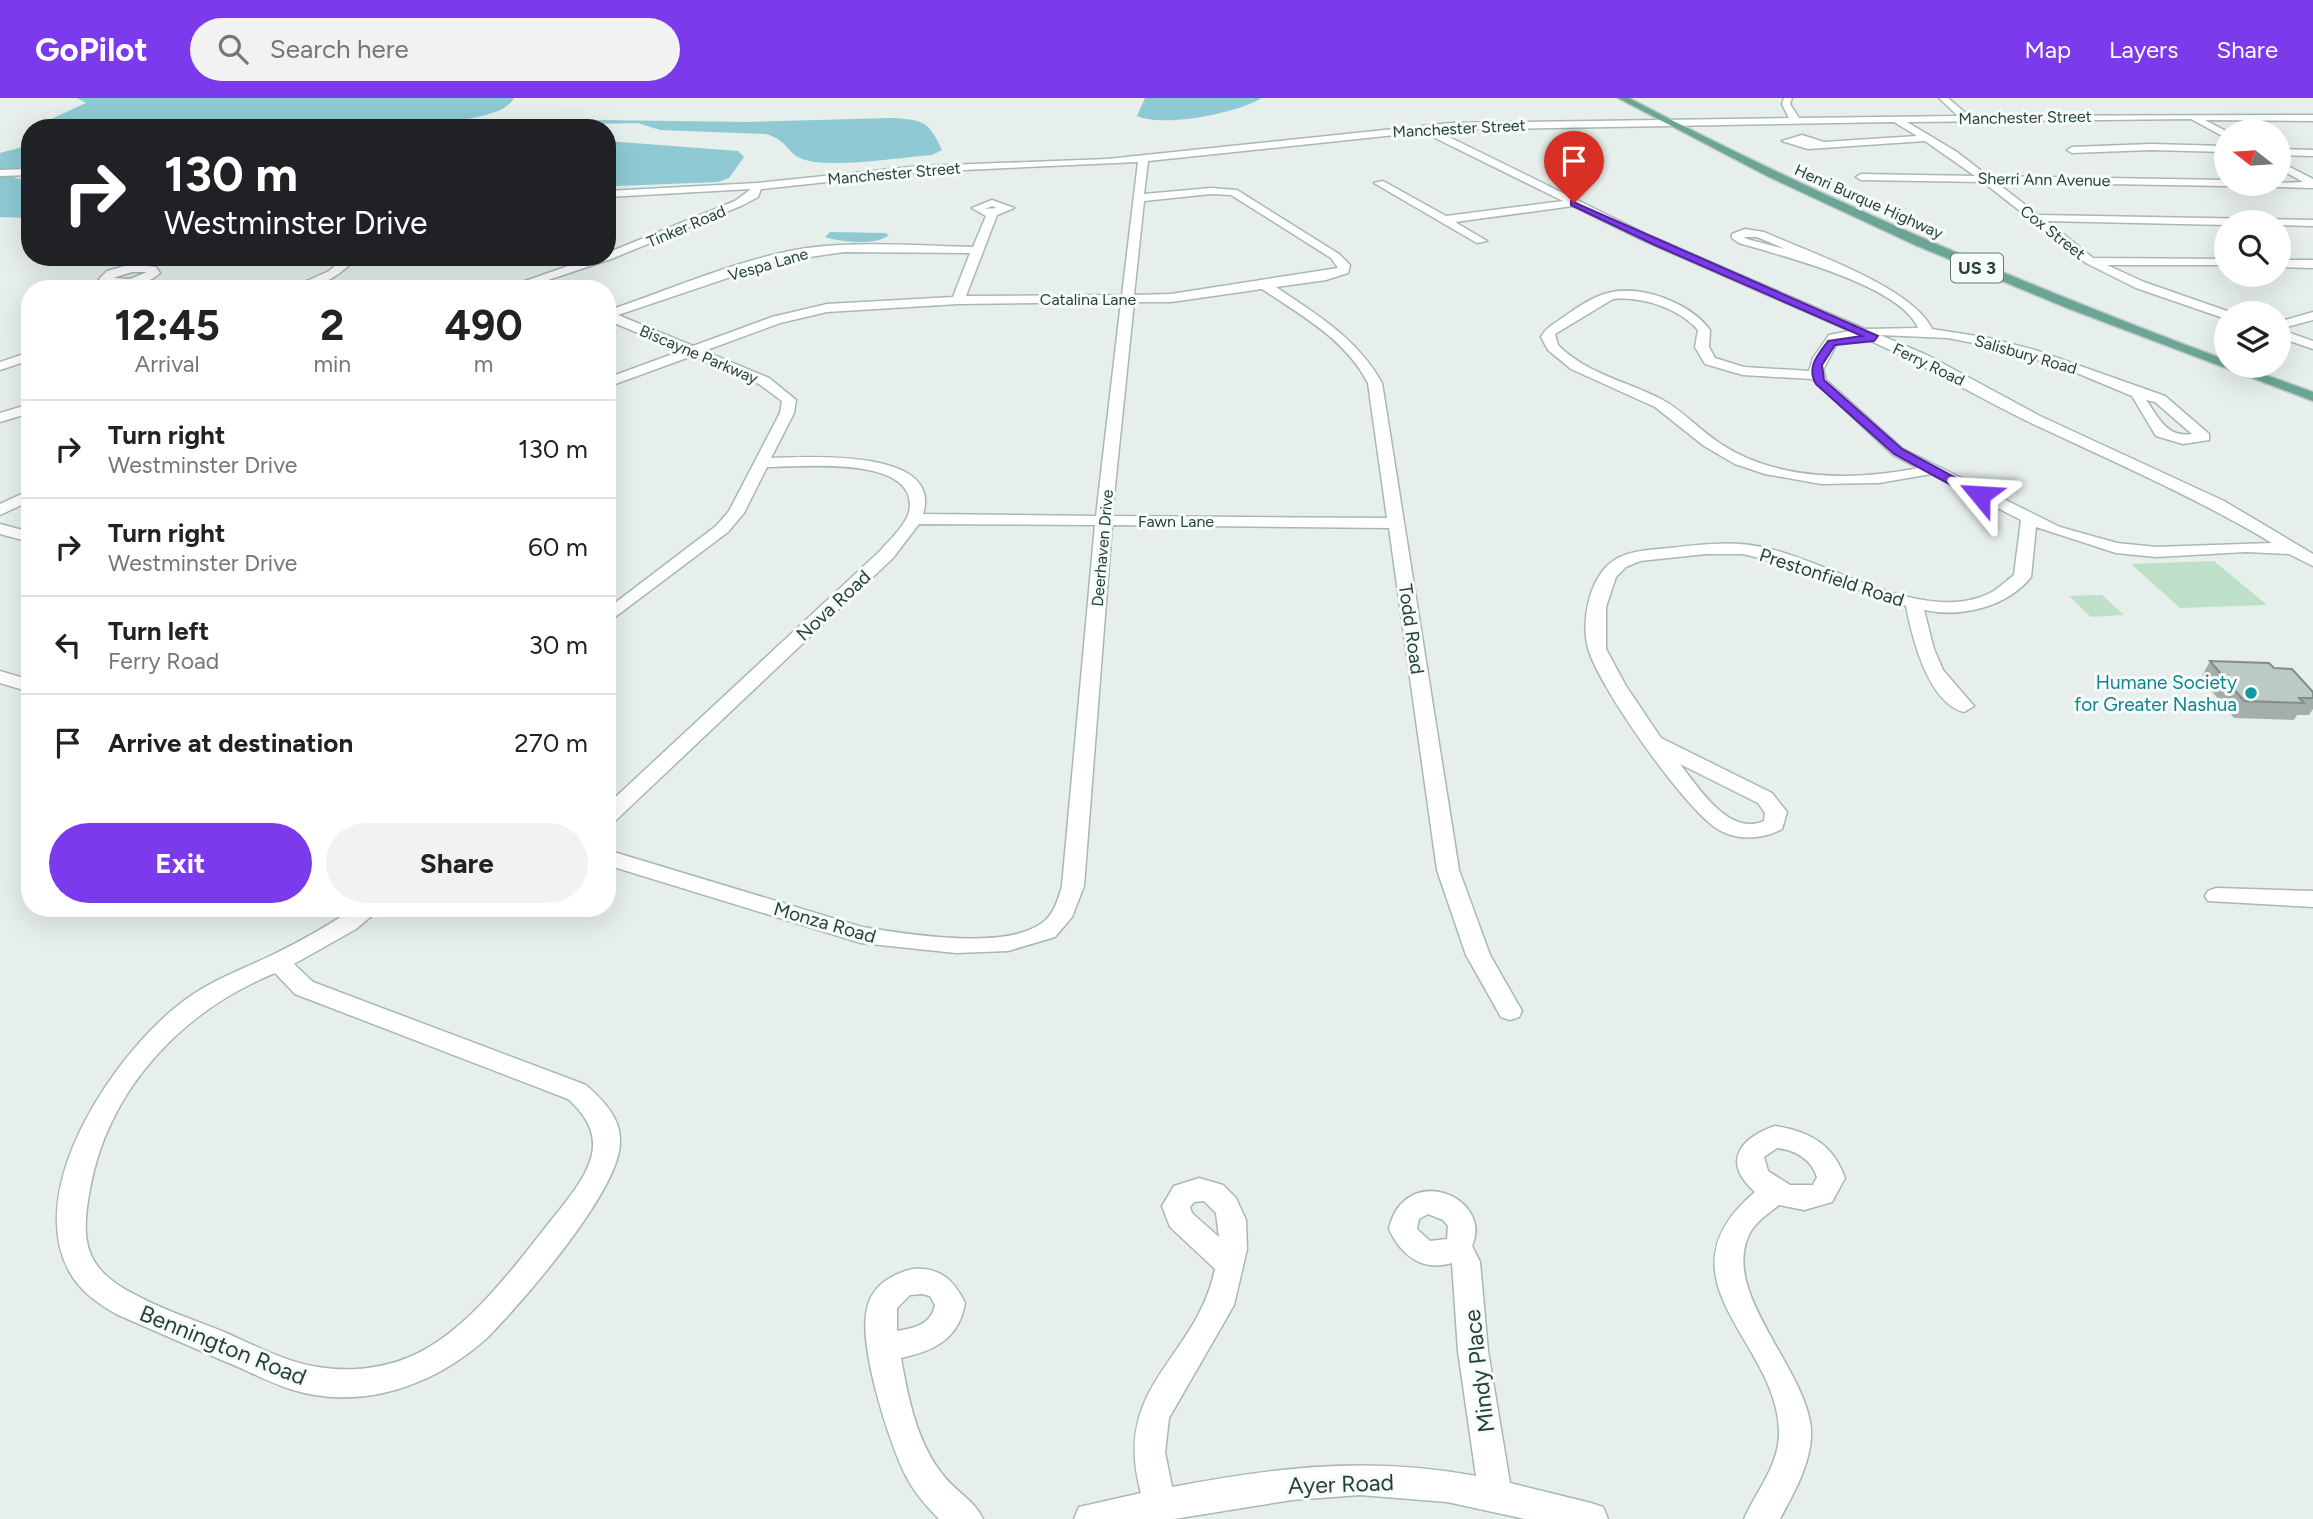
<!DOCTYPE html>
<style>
:root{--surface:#fff;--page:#f2f2f2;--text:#222;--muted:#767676;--line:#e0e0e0;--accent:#7c3aed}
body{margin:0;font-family:Figtree,sans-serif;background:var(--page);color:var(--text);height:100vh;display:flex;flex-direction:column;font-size:26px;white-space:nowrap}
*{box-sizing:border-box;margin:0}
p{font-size:23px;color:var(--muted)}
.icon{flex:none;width:38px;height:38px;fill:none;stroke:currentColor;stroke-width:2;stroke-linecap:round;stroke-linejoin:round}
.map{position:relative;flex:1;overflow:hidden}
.details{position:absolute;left:21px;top:182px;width:595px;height:637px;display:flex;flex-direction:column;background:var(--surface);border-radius:28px;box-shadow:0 7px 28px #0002}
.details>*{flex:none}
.hud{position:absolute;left:21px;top:21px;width:595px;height:147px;border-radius:28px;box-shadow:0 7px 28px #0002;background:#202124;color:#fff;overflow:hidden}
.needle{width:46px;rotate:287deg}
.controls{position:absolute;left:2214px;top:21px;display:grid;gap:14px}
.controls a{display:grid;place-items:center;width:77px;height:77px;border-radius:50%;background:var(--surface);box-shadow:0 7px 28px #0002;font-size:35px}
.pin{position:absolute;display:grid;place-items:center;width:60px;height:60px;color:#fff;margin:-72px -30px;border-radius:50% 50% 50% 0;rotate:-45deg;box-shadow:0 0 7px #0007}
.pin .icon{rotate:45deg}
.me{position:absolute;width:77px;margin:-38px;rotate:297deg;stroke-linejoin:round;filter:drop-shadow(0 0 5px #0008)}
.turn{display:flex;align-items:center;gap:24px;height:147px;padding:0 28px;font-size:32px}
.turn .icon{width:91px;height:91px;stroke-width:2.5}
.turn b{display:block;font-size:49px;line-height:60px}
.eta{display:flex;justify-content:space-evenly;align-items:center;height:119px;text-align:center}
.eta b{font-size:42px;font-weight:700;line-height:49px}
.button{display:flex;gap:14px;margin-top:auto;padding:14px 28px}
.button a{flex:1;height:80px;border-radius:42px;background:var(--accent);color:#fff;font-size:28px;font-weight:700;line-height:80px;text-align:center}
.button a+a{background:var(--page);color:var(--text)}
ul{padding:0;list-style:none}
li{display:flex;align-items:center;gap:21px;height:98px;padding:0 28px;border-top:2px solid var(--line)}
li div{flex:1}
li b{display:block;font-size:26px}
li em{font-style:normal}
header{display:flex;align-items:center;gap:42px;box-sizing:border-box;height:98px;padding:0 35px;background:var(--accent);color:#fff}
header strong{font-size:33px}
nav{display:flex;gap:38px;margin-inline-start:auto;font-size:24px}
.search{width:490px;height:63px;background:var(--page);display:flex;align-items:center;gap:18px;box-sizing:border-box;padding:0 24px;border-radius:38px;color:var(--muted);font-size:26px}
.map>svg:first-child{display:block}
.green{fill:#bfe0c8}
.water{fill:#8ec9d4}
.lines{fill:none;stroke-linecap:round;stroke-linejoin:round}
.minor-casing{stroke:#a8b8b2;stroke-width:3}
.major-casing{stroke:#c2cac8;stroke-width:3}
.minor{fill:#fff;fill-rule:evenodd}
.major{fill:#6aa596;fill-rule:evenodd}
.wall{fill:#a1aea9}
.building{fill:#bbcac4;stroke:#838d89;stroke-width:2}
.route{fill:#7c3aed;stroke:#51269a;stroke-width:2}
.culture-dot{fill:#0f9aa8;stroke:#f7fbf9;stroke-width:2.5}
.labels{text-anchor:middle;stroke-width:6;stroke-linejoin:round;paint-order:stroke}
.far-street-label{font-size:16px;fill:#24423a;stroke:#f7fbf9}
.shield{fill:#f7fbf9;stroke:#637a73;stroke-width:2}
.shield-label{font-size:18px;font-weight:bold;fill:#24423a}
.street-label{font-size:19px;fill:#24423a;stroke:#f7fbf9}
.culture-label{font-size:19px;fill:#0d838f;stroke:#f7fbf9;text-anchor:end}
.near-street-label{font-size:23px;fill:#24423a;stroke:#f7fbf9}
</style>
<header>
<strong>GoPilot</strong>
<div class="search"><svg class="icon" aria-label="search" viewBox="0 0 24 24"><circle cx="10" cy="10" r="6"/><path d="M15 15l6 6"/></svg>Search here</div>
<nav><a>Map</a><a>Layers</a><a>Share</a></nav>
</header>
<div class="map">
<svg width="2313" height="1421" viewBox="0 0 2313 1421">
<rect width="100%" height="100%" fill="#e6efeb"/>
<path class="green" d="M2214 463 2267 507 2180 510 2131 466Z
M2102 497 2124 517 2091 519 2069 498Z"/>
<path class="water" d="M77 0H514C502 22 450 20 429 30H31L86 5Z
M1145 0H1262C1237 15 1164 30 1137 18Z
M892 20C923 22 929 23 942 52L932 57C903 59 824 72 800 60 787 54 788 43 766 36L660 32 638 25 594 26 597 22 748 24Z
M607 43 738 53 744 59 729 80 718 84 617 88 607 85Z
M30 47V74L14 80 30 82V120L0 119V55Z
M830 134 885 135 889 137C876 148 841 144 825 139Z"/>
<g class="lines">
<defs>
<path id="minor" d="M1784 0H1792L1790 6 1799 20 1958 18 1939 0H1948L1969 18 2313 17V23L2205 22 2226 33V40L2191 21 1907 24 1957 54 1988 78 2226 82V86H2231L2226 88 1996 84 2038 117 2313 122V128L2278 127V124L2226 127 2047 123 2093 160 2226 161V167H2107L2144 184 2230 214 2226 215V221L2136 190 2086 165 1983 84 1861 82 1856 79 1861 76 1975 78 1925 43 1808 51 1782 43 1802 37 1824 44 1917 38 1894 24 1435 32 1648 137 1865 231 1918 230C1900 187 1782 158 1739 145L1732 140V136L1745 131 1764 134C1806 153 1913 189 1932 231L1989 240 2035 252 2165 298 2209 336V342L2183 346 2156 338 2132 298 2065 270 1989 248 1948 240 1880 237 1929 258 2040 318 2224 403 2313 456V468L2289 456 2246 454 2156 459 2116 455 2036 429 2031 479C2007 509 1961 520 1924 512L1934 551 1943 572 1974 608 1964 614C1928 605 1912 539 1906 508L1791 468 1743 456H1706L1640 463 1626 469 1616 479 1606 509V551L1626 588 1661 640 1772 695 1787 714 1782 731C1762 742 1735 743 1716 730 1683 708 1598 588 1588 550 1581 524 1589 484 1609 466 1625 452 1651 452 1670 450 1703 446 1737 442 1770 451 1833 466 1924 526 1988 496 1997 492 2006 483 2014 477L2021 422 1931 376 1879 385 1821 386 1765 376 1735 366 1704 348 1655 309 1571 271 1548 252 1541 239C1546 229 1556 225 1565 218 1578 209 1592 199 1608 195 1641 186 1690 205 1710 232L1709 249 1715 260 1744 269 1809 273 1813 260 1829 237 1850 233 1640 141 1573 108 1455 124 1487 143 1477 145 1374 85 1383 83 1446 118 1563 103 1423 34 1148 63 1144 96 1211 90 1237 92 1339 156 1350 167 1348 175 1326 182 1276 189C1317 217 1357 240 1382 285L1459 772 1490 857 1522 913 1519 919 1510 922 1501 919 1466 857 1437 772 1389 430 1112 427 1084 788 1072 819 1055 839 1008 853 956 855 861 845 607 767V752L862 829C907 836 1004 853 1042 825 1054 816 1058 802 1062 788L1095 427 919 426 893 460 614 724 607 726V707L881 452C891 440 909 425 910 408 912 357 799 369 767 369L744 415 728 434 607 525V511L716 428 729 413 780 315 782 303 759 286 692 258 607 289V280L681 253 607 222V213C669 192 743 159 807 150 861 143 918 148 973 149L986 118 972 110 992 102 1014 110 997 117 966 198 1122 197 1138 64 920 74 761 91 758 99 743 107 611 161 521 191H502L594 159H607V155L735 103 751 91 607 99V93L757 85 920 68 1107 61 1451 25 1789 20 1782 6ZM1211 96 1231 97 1331 160 1338 170 1171 196 1134 197 1144 103ZM992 108 997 110 985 111ZM1744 139H1757L1785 151 1747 141ZM844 154 970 155 953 199 827 206 772 219 693 248 618 217 775 164ZM1262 191C1302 218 1345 241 1368 285L1387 420 1112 418 1134 204H1171ZM1613 201C1641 198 1679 210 1698 232L1695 249 1705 266 1743 277 1812 281 1893 357 1918 370C1855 383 1777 383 1721 346 1700 333 1684 313 1661 301 1626 283 1587 276 1558 247L1555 236ZM1121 204 1096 418 923 416C944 350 807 359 771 360L794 315 796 302 769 280 704 253 780 225 827 214 958 206ZM1862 239C1921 265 1975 298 2033 326 2114 364 2195 399 2272 445L2156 449 2117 445 2060 429 1903 351 1826 282 1823 272 1838 243ZM2146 302 2155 304 2192 336C2167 340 2159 320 2146 302ZM1680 666 1758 705 1765 715 1764 723C1729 739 1698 689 1680 666Z
M2151 46 2226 48V54L2151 52 2072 55 2067 52 2072 49Z
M2278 51 2313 52V58L2278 57Z
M2278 63 2313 81V90L2251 88 2250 86 2303 84 2278 70Z
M30 71V77L0 78V72Z
M344 159H357C339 180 317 191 289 191L329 173Z
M2278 162H2313V170L2278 169Z
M132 166 156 169 160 175C145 189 115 195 99 181L107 173ZM132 174H147L130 181 113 180Z
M2313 214V222L2279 231 2313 243V251L2278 239V224Z
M30 254V262L0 272V264Z
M30 306V315L0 324V315Z
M30 392V403L0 417V406Z
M0 426 30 434V444L0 436Z
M0 573 30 582V594L0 585Z
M2216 790 2313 793V809L2208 803 2205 798 2208 793Z
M354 810H381L356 831 294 866 313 884 586 987C603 1002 621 1020 620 1044 620 1093 522 1204 487 1240 435 1287 363 1313 293 1292 270 1285 247 1272 224 1263 188 1247 152 1232 116 1216 97 1205 80 1193 69 1173 23 1088 118 951 185 902 212 882 241 872 270 858 299 844 328 828 354 810ZM275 875 295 896 568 1001C611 1039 592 1071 561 1110 520 1160 469 1236 407 1260 380 1271 347 1274 318 1269 285 1264 254 1247 224 1234 195 1222 163 1212 136 1197 119 1189 100 1176 92 1159 82 1139 86 1112 90 1091 108 991 182 913 275 875Z
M1775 1028C1809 1033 1833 1046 1845 1080L1832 1104 1804 1112 1779 1107C1769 1115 1754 1125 1749 1137 1721 1195 1806 1270 1811 1331 1813 1362 1794 1395 1780 1421H1744C1757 1392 1780 1366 1779 1333 1778 1244 1652 1181 1755 1094 1721 1064 1740 1040 1775 1028ZM1777 1050C1795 1052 1811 1061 1817 1079L1813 1087H1790L1768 1073 1764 1059Z
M1199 1080 1223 1087 1236 1100 1246 1122 1247 1151 1234 1207 1169 1320 1165 1354 1172 1389C1277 1369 1370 1358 1476 1378L1458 1253 1452 1165C1422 1174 1401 1157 1389 1131 1404 1063 1494 1098 1472 1148L1480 1164 1488 1253 1510 1385 1591 1405 1603 1409 1608 1421H1525L1447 1404 1360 1397 1292 1402 1174 1421H1074L1079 1409 1141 1395C1111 1287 1196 1262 1215 1171L1170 1129 1162 1108 1174 1088ZM1204 1103 1216 1115 1219 1139 1192 1115 1190 1109 1194 1104ZM1428 1116 1443 1122 1448 1128 1447 1141 1430 1143 1417 1131 1419 1121Z
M913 1171C940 1169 954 1182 965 1205 959 1241 934 1253 901 1260 908 1300 917 1345 943 1377 955 1393 975 1403 983 1421H939C926 1408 914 1394 906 1378 889 1345 858 1247 867 1211 872 1187 892 1176 913 1171ZM922 1196 930 1198 935 1207C931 1227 914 1230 897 1233V1210L910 1197Z"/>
<path id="major" d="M1618 0H1629C1822 101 2022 186 2226 262V268H2241L2313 294V303L2067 210 1915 147 1767 78Z"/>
</defs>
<use href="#minor" class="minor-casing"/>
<use href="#major" class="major-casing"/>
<use href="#minor" class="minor"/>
<use href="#major" class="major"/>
</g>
<path class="wall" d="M2210 563 2274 570 2313 594V611L2309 617H2297L2294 622 2234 620 2201 580Z"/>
<path class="building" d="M2210 563 2269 565 2274 570 2292 571 2313 594V600H2299L2304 605 2244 603Z"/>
<path class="route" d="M1571 103 1878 238 1874 243 1835 247 1822 267 1824 282 1902 351 1984 395V400H1975L1894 356 1816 286C1806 269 1818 257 1828 243L1862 238 1657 148 1571 107Z"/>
<circle class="culture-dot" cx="2251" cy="595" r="7"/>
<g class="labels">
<g class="far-street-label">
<text transform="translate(2025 19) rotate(-1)" y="6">Manchester Street</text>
<text transform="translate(1459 30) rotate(-3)" y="6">Manchester Street</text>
<text transform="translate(894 75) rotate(-5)" y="6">Manchester Street</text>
<text transform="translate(2044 81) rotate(1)" y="6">Sherri Ann Avenue</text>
<text transform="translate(1869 103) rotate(24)" y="6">Henri Burque Highway</text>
<text transform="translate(686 128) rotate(-23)" y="6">Tinker Road</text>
<text transform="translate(2053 134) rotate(38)" y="6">Cox Street</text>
<text transform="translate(768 166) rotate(-16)" y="6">Vespa Lane</text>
<text x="1088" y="207">Catalina Lane</text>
<text transform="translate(699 256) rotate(23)" y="6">Biscayne Parkway</text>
<text transform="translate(2026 256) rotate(16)" y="6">Salisbury Road</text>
<text transform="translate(1929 266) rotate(26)" y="6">Ferry Road</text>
<text x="1176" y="429">Fawn Lane</text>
<text transform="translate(1102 450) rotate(-85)" y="6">Deerhaven Drive</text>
</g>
<rect class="shield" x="1951" y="155.5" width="52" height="29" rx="5"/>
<g class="shield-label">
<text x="1977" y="176">US 3</text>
</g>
<g class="street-label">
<text transform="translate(1832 479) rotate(18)" y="7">Prestonfield Road</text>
<text transform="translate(833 507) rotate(-43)" y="7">Nova Road</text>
<text transform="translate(1412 531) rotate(82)" y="7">Todd Road</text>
<text transform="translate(825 824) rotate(16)" y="7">Monza Road</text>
</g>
<g class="culture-label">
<text x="2237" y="591">Humane Society<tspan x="2237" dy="22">for Greater Nashua</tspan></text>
</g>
<g class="near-street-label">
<text transform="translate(223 1247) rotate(22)" y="8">Bennington Road</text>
<text transform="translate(1479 1273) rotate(-97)" y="8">Mindy Place</text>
<text transform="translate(1341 1386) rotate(-2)" y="8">Ayer Road</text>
</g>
</g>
</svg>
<div class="controls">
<a><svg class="needle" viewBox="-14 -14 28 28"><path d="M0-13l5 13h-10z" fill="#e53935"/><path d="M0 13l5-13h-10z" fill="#767676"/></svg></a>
<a><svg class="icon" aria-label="search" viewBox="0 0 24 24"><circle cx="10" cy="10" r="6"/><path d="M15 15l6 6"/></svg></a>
<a><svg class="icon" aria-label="layers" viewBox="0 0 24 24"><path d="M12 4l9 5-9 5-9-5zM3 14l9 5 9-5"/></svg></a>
</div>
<div class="pin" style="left:1574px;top:105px;background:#d93025"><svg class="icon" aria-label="arrive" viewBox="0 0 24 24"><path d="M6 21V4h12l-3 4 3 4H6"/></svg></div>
<svg class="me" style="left:1980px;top:397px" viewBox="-20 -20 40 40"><path d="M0-17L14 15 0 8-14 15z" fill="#7c3aed" stroke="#fff" stroke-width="4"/></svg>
<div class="hud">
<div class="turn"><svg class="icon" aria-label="right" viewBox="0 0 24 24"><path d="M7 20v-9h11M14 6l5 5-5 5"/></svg><div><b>130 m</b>Westminster Drive</div></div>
</div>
<section class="details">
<div class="eta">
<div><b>12:45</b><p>Arrival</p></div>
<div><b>2</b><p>min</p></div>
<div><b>490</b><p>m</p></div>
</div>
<ul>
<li><svg class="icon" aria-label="right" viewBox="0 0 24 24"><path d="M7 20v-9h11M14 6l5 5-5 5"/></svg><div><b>Turn right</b><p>Westminster Drive</p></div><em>130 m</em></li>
<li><svg class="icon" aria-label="right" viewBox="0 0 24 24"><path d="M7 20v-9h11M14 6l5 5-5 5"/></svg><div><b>Turn right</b><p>Westminster Drive</p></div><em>60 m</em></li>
<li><svg class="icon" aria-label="left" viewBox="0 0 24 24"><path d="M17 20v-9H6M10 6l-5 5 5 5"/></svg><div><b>Turn left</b><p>Ferry Road</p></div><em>30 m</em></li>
<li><svg class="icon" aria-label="arrive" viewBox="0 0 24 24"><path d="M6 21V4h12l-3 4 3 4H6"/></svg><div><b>Arrive at destination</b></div><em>270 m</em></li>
</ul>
<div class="button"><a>Exit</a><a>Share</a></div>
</section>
</div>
